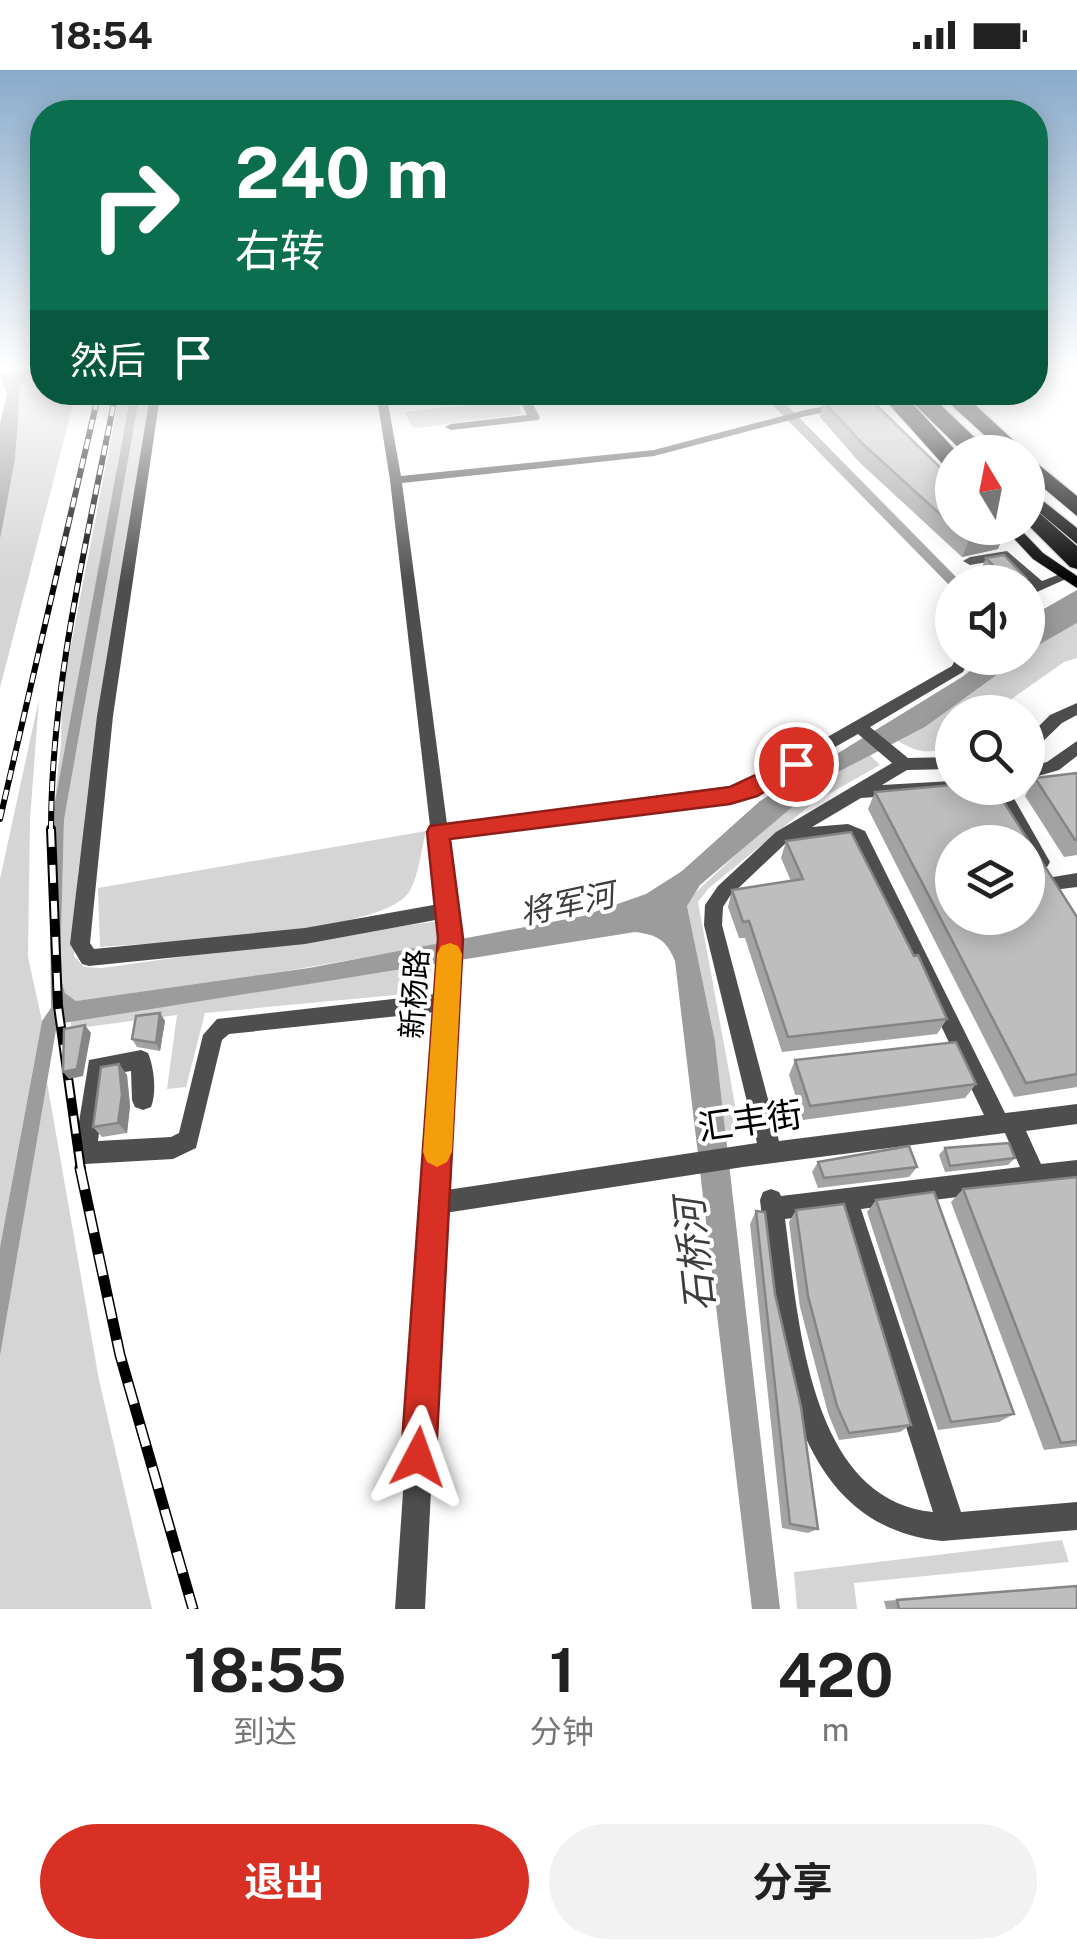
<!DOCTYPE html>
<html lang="zh">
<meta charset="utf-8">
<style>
:root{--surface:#fff;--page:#f2f2f2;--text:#222;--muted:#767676;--accent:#d93025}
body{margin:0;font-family:"Public Sans","Noto Sans SC",sans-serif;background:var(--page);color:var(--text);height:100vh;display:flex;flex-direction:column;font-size:38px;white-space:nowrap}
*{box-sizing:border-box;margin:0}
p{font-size:32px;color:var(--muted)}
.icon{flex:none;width:55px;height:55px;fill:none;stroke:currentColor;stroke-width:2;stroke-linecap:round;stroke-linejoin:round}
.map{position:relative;height:1539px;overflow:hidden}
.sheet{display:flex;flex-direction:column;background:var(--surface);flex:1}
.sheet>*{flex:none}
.guide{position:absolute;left:30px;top:30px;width:1018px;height:305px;border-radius:40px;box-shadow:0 5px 25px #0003;background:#0b6e4f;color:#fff;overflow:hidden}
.needle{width:65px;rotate:350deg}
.buttons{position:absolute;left:935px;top:365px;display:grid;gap:20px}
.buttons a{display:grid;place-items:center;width:110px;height:110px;border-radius:50%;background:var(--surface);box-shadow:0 5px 25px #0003;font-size:50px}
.pin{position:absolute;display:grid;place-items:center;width:85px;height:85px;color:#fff;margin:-42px;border:5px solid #fff;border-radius:50%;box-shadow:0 2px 10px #0007}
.me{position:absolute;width:110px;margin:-55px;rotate:4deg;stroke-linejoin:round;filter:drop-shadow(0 0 8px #0008)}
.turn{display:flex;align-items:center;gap:35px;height:210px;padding:0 40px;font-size:45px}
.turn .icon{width:130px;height:130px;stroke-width:2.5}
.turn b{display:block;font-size:70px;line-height:85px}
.then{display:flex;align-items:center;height:95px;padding:0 40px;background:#0003;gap:20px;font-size:38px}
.eta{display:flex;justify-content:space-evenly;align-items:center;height:170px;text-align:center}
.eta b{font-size:60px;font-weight:700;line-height:70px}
.cta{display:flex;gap:20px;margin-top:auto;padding:20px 40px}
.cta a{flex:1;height:115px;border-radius:60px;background:var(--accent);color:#fff;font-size:40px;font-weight:700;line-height:115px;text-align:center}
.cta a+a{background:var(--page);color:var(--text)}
.status{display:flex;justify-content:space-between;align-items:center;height:70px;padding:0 50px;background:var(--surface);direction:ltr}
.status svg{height:28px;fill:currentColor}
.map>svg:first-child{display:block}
.green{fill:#d5d5d5}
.water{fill:#9c9c9c}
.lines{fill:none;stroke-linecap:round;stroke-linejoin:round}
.major-casing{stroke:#dbdbdb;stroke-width:2}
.highway-casing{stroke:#dbdbdb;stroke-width:3}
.minor{fill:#4e4e4e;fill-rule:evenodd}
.major{fill:#000;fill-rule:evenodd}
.highway{fill:#000;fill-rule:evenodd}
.rail-far2-casing{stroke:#000;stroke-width:6}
.rail-far1-casing{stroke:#000;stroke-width:10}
.rail-casing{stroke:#000;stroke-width:11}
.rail-far2{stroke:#fff;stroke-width:4;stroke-dasharray:10;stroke-linecap:butt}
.rail-far1{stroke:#fff;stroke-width:6;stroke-dasharray:18;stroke-linecap:butt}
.rail{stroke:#fff;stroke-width:8;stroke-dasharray:22;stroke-linecap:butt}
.wall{fill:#a3a3a3}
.shaded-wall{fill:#858585}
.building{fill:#bebebe;stroke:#858585;stroke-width:2.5;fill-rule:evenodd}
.route{fill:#d93025;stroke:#8d1f18;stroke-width:2.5}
.slow{fill:#f59e0b}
.labels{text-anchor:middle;stroke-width:8;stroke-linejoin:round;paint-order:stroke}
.street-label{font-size:30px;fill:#000;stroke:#fff}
.water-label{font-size:32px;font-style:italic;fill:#3d3d3d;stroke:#fff}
.near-street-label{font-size:35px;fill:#000;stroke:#fff}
.near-water-label{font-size:38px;font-style:italic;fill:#3d3d3d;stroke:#fff}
</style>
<div class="status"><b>18:54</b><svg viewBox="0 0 49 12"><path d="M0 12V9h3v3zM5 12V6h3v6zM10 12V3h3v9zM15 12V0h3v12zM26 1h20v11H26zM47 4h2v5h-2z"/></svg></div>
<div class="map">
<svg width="1077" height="1539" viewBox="0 0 1077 1539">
<rect width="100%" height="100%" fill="#fff"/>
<path class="green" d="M33 297H42V322L76 323 0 618V469L20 318Z
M120 323H131L53 746 61 673 62 621Z
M140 323H150L78 803 74 886 84 897 102 898 439 851 442 873C320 896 198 917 76 931L65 923 60 905 64 750Z
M519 329 521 344 417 358 411 356 405 342Z
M1077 553V588L1064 592 993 642H952V672C934 686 917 683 898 671L925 657 1020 588H1028V581Z
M39 629 30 750 28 887 42 951 0 1177V809Z
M870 685 880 695 813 733 709 818 698 832 740 1062 726 1066 715 971 687 836 694 824 809 717Z
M426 761C421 779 418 815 405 827 364 865 162 872 100 877L98 818Z
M432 895 427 922 205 943 186 1017 167 1019 177 945 71 959V949Z
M47 1012 99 1310 152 1539H0V1286Z
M1062 1470 1069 1492 854 1513 857 1539H797L794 1502Z"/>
<path class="water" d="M30 300 20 318 15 389 0 469V354L7 324 0 305Z
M131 323H140L64 750 60 905 65 923 76 931 309 898 583 846 646 824 682 801 760 731 962 607 987 588H1020L925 657 809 717 791 738 700 815 687 836 715 971 780 1539H752L675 891C666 869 657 865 635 862L57 954 0 1286V1177L42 951 51 938 49 764Z
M761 323H775L961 512H952V518Z
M1077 520V553L1028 581V548Z"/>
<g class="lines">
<defs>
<path id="major" d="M878 322H891L952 389V400L947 399Z
M902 322H916L976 382H963Z
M937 322H951L1016 382H1003Z
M1028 394 1077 434V446L1028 405Z
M1028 433 1077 476V489L1072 487 1028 444Z
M1004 458H1019L1043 483 1077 506V518L1033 489Z"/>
<path id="highway" d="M886 322H902L957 382H952V392L946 391Z
M911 322H927L990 382H973Z
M944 322H961L1026 382H1009Z
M1028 386 1077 426V440L1028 399Z
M1028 419 1077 458V474L1028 433Z
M1028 441 1077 483V499L1070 497 1028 455Z"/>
</defs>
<use href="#major" class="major-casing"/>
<use href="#highway" class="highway-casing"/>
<path class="minor" d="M1075 297 1035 304V298Z
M376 322H386L401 406 654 380 805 340 888 325 893 328 806 346 654 386 402 413 447 754 745 714 952 596 956 588H970L963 602 870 657 908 688 952 687V699L907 700 882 715 952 711V718H960L958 721 861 728 812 757 848 754 865 761 1005 1043 1077 1034V1054L1026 1061 1041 1094 1077 1090V1112L861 1139 961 1442 1077 1432V1460L942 1471C779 1455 775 1255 760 1130L763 1122 771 1119 779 1122 781 1126 1020 1097 1005 1063 743 1097 445 1143 425 1539H395L436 942 229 964 222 970 196 1078 173 1089 85 1094 77 1091 74 1083 89 990 141 980 148 983C154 997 157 1023 151 1037L143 1040 135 1037 132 1030 131 1001 106 1005 98 1071 171 1067 179 1063 203 965 217 949 437 924 441 849 305 874 89 896 82 894 70 874 97 646 150 326 155 323 160 326 113 646 90 873 94 879 305 858 439 834 390 410ZM858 664 892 693 776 762 718 816 705 835 704 855 757 1073 447 1120 460 858 449 767 749 726ZM846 768 852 771 984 1045 779 1071 722 855 723 837 730 826 787 772ZM838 1142 933 1442C807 1430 798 1243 785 1149Z
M516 322H527L540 348 538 350 451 360 445 357 451 354 527 345Z
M1007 481 1042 511 1068 501 1075 505 1028 526V517L1031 516 1004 489 970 495 963 491 970 487Z
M1077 633V645L1062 653 1034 680 1028 682V667L1050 645Z
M1077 671V686L1059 700 1028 709V697L1047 692Z
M992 718H1008L1050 792 1047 797H1035L1028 784V772H1021Z
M1077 803V817L1053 820 1047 818 1044 813 1047 808Z"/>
<use href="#major" class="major"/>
<use href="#highway" class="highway"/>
<defs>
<path id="rail-far2" d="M0 749 99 322
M51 761C51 613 88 467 116 322"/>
<path id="rail-far1" d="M51 759 58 936 81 1100"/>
<path id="rail" d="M80 1098 120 1285 193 1539"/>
</defs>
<use href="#rail-far2" class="rail-far2-casing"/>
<use href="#rail-far1" class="rail-far1-casing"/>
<use href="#rail" class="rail-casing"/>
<use href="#rail-far2" class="rail-far2"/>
<use href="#rail-far1" class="rail-far1"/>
<use href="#rail" class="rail"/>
</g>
<path class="wall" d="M791 322H851V326L952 409V458H999L1005 461 998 479 962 487 859 392 820 347 823 331 827 330 802 334Z
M986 488 1024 512H997L982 497Z
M1077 703V785L1064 787 1025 726 1035 708Z
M875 722 1077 847V1017L1014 1027 868 739Z
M786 771 947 949 937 964 782 982 745 868H739L728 837 732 820 791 811 781 788Z
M160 943 165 951 160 981 137 977 132 969Z
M795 990 976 1014 965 1028 803 1050 789 1005Z
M119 994 127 1005 130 1036 127 1063 102 1067 93 1057Z
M945 1078 1015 1088 1008 1095 945 1102 939 1085Z
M818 1092 917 1097 909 1107 818 1118 812 1102Z
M1077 1107V1376L1044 1380 951 1132 963 1119Z
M876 1130 1014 1344 999 1352 938 1360 867 1142Z
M796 1140 911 1355 900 1362 839 1370 828 1343 800 1237 789 1152Z
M756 1141 818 1459 808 1463 782 1458 750 1154Z
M897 1530 1077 1539H886L884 1531Z"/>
<path class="shaded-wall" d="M804 322H851L850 327 802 334Z
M1005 461 998 479 962 487 969 470Z
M160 943 165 951 160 981 156 973Z
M85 955 91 963 83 1006 69 1009 63 1002Z
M119 994 127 1005 130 1036 127 1063 118 1053Z"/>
<path class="building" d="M865 324 952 409V455L864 375 823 331Z
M955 458H999L1005 461 969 470Z
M1004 485 1026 508 1008 511 986 488Z
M1077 703V769L1075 770 1035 708Z
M952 715V718H995L1077 847V1004L1026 1013 875 722ZM952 772H1028V848H952Z
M851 762 914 886 918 885 947 949 788 967 749 851 743 852 732 820 803 809 786 771Z
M160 943 156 973 132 969 136 946Z
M85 955 77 999 63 1002 64 959Z
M956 972 976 1014 810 1036 795 990Z
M119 994 122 1025 118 1053 93 1057 101 997Z
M1009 1073 1015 1088 950 1096 945 1078Z
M909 1076 917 1097 824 1108 818 1092Z
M1077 1107V1371L1061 1373 963 1119Z
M934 1122 1014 1344 951 1352 876 1130Z
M844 1134 911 1355 849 1363 837 1336 808 1226 796 1140Z
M756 1141 765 1142 775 1224 801 1337 818 1459 790 1454Z
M1077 1516V1539H899L897 1530Z"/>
<linearGradient id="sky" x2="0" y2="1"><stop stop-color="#89aaca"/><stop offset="0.58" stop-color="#fff"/><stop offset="1" stop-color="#fff" stop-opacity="0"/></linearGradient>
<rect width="1077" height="512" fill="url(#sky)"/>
<path class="route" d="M796 686 804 689 807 694 804 699 757 726 730 734 450 769 463 868 436 1387 431 1400 418 1405 406 1400 401 1387 438 868 427 762 430 756 730 717Z"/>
<path class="slow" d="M450 873 458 876 462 884 452 1082 447 1092 437 1097 427 1092 423 1082 437 884 441 876Z"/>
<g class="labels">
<g class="street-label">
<text transform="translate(415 924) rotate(-86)" y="10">新杨路</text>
</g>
<g class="water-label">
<text transform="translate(567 834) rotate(-12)" y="11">将军河</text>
</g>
<g class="near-street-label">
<text transform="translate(750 1051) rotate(-8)" y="12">汇丰街</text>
</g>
<g class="near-water-label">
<text transform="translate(695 1185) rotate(-96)" y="13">石桥河</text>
</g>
</g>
</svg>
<div class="buttons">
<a><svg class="needle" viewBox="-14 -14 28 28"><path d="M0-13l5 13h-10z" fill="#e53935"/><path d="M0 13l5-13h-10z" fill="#767676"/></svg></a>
<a><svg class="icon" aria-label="sound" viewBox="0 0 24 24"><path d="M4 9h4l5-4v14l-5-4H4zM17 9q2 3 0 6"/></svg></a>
<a><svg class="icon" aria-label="search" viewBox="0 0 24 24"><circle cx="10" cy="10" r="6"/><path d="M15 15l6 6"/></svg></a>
<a><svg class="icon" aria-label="layers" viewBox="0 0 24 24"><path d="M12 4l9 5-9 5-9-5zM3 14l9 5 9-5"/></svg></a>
</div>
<div class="pin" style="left:796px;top:694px;background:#d93025"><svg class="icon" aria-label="arrive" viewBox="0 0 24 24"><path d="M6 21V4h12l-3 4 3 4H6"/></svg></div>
<svg class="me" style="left:418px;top:1387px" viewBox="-20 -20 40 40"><path d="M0-17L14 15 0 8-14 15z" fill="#d93025" stroke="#fff" stroke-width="4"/></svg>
<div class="guide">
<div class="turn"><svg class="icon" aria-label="right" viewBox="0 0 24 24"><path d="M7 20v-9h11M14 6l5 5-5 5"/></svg><div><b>240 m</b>右转</div></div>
<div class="then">然后<svg class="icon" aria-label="arrive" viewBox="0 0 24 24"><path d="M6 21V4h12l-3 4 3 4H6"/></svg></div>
</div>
</div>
<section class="sheet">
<div class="eta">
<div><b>18:55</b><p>到达</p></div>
<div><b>1</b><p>分钟</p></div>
<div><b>420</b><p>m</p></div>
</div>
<div class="cta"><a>退出</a><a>分享</a></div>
</section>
